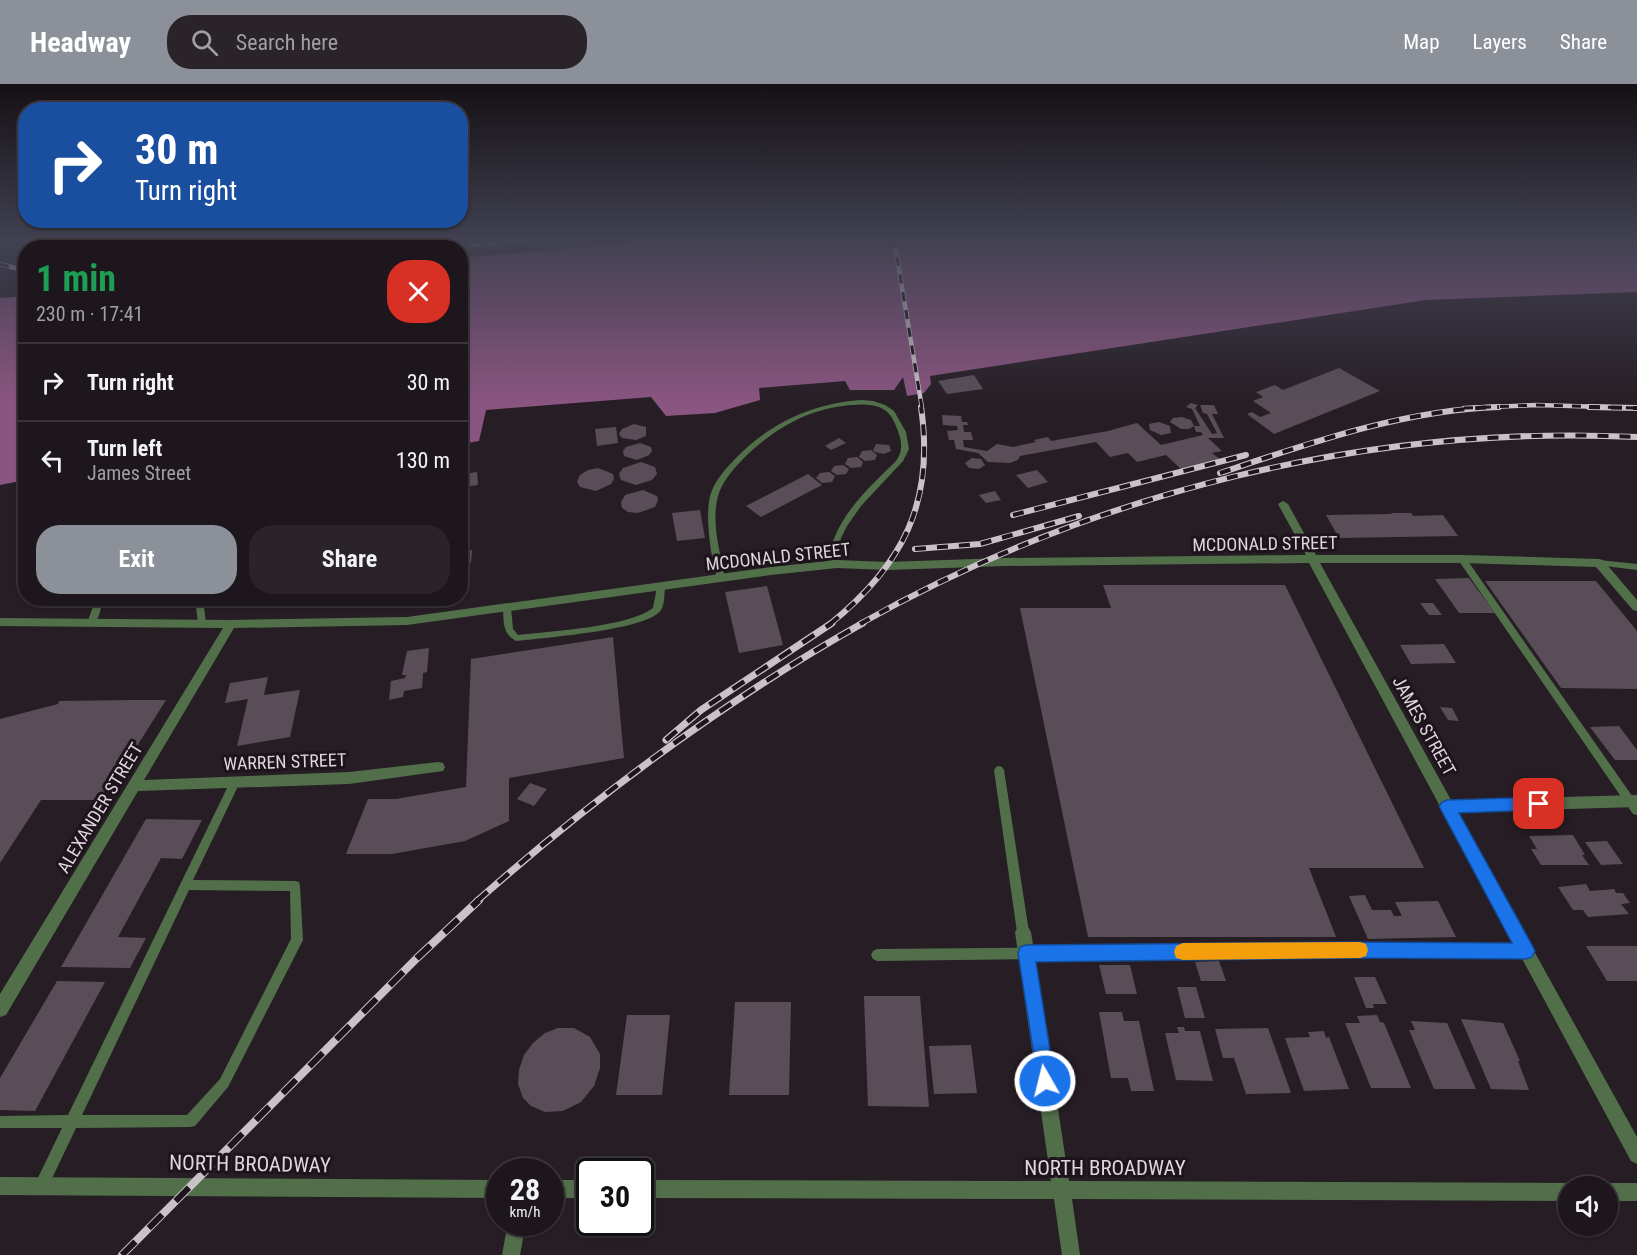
<!DOCTYPE html>
<meta charset="utf-8">
<style>
:root{--surface:#1d161c;--page:#2a2329;--text:#f1f3f6;--muted:#a09fa3;--line:#3b353b;--accent:#8c9099}
body{margin:0;font-family:"Roboto Condensed",sans-serif;background:var(--page);color:var(--text);height:100vh;display:flex;flex-direction:column;font-size:22px;white-space:nowrap}
*{box-sizing:border-box;margin:0}
p{font-size:20px;color:var(--muted)}
.icon{flex:none;width:33px;height:33px;fill:none;stroke:currentColor;stroke-width:2;stroke-linecap:round;stroke-linejoin:round}
.map{position:relative;flex:1;overflow:hidden}
.sheet{position:absolute;left:18px;top:156px;width:450px;height:366px;display:flex;flex-direction:column;background:var(--surface);border-radius:24px;box-shadow:0 2px 4px #0004,0 0 0 2px var(--line)}
.sheet>*{flex:none}
.banner{position:absolute;left:18px;top:18px;width:450px;height:126px;border-radius:24px;box-shadow:0 2px 4px #0004,0 0 0 2px var(--line);background:#1a4fa0;color:#fff;overflow:hidden}
.fabs{position:absolute;left:1558px;top:1092px;display:grid;gap:12px}
.fabs a{display:grid;place-items:center;width:60px;height:60px;border-radius:50%;background:var(--surface);box-shadow:0 2px 4px #0004,0 0 0 2px var(--line);font-size:30px}
.speed{position:absolute;left:486px;top:1074px;display:flex;gap:12px;font-size:30px;font-weight:700;text-align:center}
.speed>*{display:grid;place-content:center;width:78px;height:78px;border-radius:50%;background:var(--surface);box-shadow:0 2px 4px #0004,0 0 0 2px var(--line);line-height:1}
.speed small{font-size:15px;font-weight:400}
.speed .limit{border:3px solid #111;border-radius:9px;background:#fff;color:#111}
.pin{position:absolute;display:grid;place-items:center;width:51px;height:51px;color:#fff;margin:-26px;border-radius:12px;box-shadow:0 3px 9px #0006}
.me{position:absolute;width:66px;margin:-33px;rotate:352deg;stroke-linejoin:round;filter:drop-shadow(0 0 4px #0008)}
.turn{display:flex;align-items:center;gap:21px;height:126px;padding:0 18px;font-size:27px}
.turn .icon{width:78px;height:78px;stroke-width:2.5}
.turn b{display:block;font-size:42px;line-height:51px}
.round{display:grid;place-items:center;flex:none;width:63px;height:63px;border-radius:24px;background:var(--page)}
.overview{display:flex;align-items:center;justify-content:space-between;height:102px;padding:0 18px}
h1{font-size:36px;font-weight:700;line-height:45px;color:#1e9e55}
.action{display:flex;gap:12px;margin-top:auto;padding:12px 18px}
.action a{flex:1;height:69px;border-radius:24px;background:var(--accent);color:#fff;font-size:24px;font-weight:700;line-height:69px;text-align:center}
.action a+a{background:var(--page);color:var(--text)}
ul{padding:0;list-style:none}
li{display:flex;align-items:center;gap:18px;height:78px;padding:0 18px;border-top:2px solid var(--line)}
li div{flex:1}
li b{display:block;font-size:22px}
li em{font-style:normal}
header{display:flex;align-items:center;gap:36px;box-sizing:border-box;height:84px;padding:0 30px;background:var(--accent);color:#fff}
header strong{font-size:28px}
nav{display:flex;gap:33px;margin-inline-start:auto;font-size:21px}
.search{width:420px;height:54px;background:var(--page);display:flex;align-items:center;gap:15px;box-sizing:border-box;padding:0 21px;border-radius:24px;color:var(--muted);font-size:22px}
.map>svg:first-child{display:block}
.water{fill:#8a5581}
.building{fill:#594e57}
.lines{fill:none;stroke-linecap:round;stroke-linejoin:round}
.service{fill:#51704a;fill-rule:evenodd}
.minor{fill:#51704a;fill-rule:evenodd}
.rail-far3-casing{stroke:#c9c3c8;stroke-width:4.5}
.rail-far2-casing{stroke:#c9c3c8;stroke-width:6}
.rail-far1-casing{stroke:#c9c3c8;stroke-width:7}
.rail-casing{stroke:#c9c3c8;stroke-width:8}
.rail-far3{stroke:#1d141c;stroke-width:3;stroke-dasharray:9;stroke-linecap:butt}
.rail-far2{stroke:#1d141c;stroke-width:4;stroke-dasharray:11;stroke-linecap:butt}
.rail-far1{stroke:#1d141c;stroke-width:4.5;stroke-dasharray:14;stroke-linecap:butt}
.rail{stroke:#1d141c;stroke-width:6;stroke-dasharray:19;stroke-linecap:butt}
.route{fill:#1a73e8;stroke:#114b97;stroke-width:1.5}
.slow{fill:#f59e0b}
.labels{text-anchor:middle;stroke-width:6;stroke-linejoin:round;paint-order:stroke}
.street-label{font-size:18px;fill:#ded8dd;stroke:#1d141c}
.near-street-label{font-size:21px;fill:#ded8dd;stroke:#1d141c}
</style>
<header>
<strong>Headway</strong>
<div class="search"><svg class="icon" aria-label="search" viewBox="0 0 24 24"><circle cx="10" cy="10" r="6"/><path d="M15 15l6 6"/></svg>Search here</div>
<nav><a>Map</a><a>Layers</a><a>Share</a></nav>
</header>
<div class="map">
<svg width="1637" height="1171" viewBox="0 0 1637 1171">
<rect width="100%" height="100%" fill="#271e25"/>
<path class="water" d="M660 155H1637V208L1426 216 930 292 931 300 924 309 907 312 903 293 894 306H850L845 297 759 304 760 316 715 329 666 332 651 313 486 326 479 357 461 360V174Z
M25 212V396L0 401V214Z"/>
<path class="building" d="M1339 284 1380 307 1274 350 1247 330 1252 328 1260 333 1271 329 1253 317 1263 313 1256 308 1275 301 1283 306Z
M974 291 983 305 947 310 938 297Z
M1191 319 1198 321 1195 324 1212 350 1217 349 1207 330 1203 329 1200 321H1214L1218 330H1212L1224 354H1208L1222 367 1212 369 1221 376 1182 386 1166 371 1137 378 1128 369 1110 373 1096 358 1020 372 1018 376 1010 379 988 378 978 369 956 365 954 356H949L947 347 958 346 957 342 943 341 942 331 961 332 962 338H967L968 341H963L964 348H971L973 356H963L964 363 987 367 997 360 1013 363 1036 358 1034 356 1048 353 1051 357 1108 347 1137 339 1161 361 1203 351 1201 348H1196L1194 342 1189 345H1181L1170 338 1173 334 1182 333 1191 336 1194 342H1200L1192 325 1186 323Z
M1159 338 1170 342 1171 349 1161 351 1150 346 1149 340Z
M634 340 646 343V352L636 356 622 354 619 350 622 345Z
M616 343 618 359 597 362 595 345Z
M839 354 846 359 831 366 825 362Z
M640 359 651 363 652 367 649 371 637 376 624 372 623 367 626 363Z
M876 360 889 361 891 367 884 370 875 368 873 366Z
M871 366 877 371 875 376 865 377 859 373 862 367Z
M857 373 863 378 861 383 851 384 845 380 848 374Z
M972 374 981 375 985 381 979 385 969 384 965 379Z
M641 378 655 383 657 390 652 396 636 401 621 396 619 390 623 384Z
M843 381 849 385 846 390 837 391 831 387 834 382Z
M598 384 613 390 614 395 611 400 596 407 580 403 577 398 580 391 588 386Z
M1037 386 1048 398 1028 404 1016 391Z
M477 388 478 401 464 403V390Z
M829 388 835 392 832 398 822 399 816 394 820 389Z
M808 390 822 401 761 433 746 422Z
M643 406 657 412 658 416 655 423 638 429 628 428 622 424 621 418 625 411Z
M995 407 1001 416 986 419 979 411Z
M700 426 705 454 677 457 672 429Z
M1391 429H1411L1413 432 1443 431 1458 452 1339 454 1326 431 1392 430Z
M472 466 471 479 460 480V467Z
M1469 494 1495 529H1459L1435 495Z
M1485 497H1596L1637 547V605L1561 604Z
M1103 501H1285L1424 784H1309L1336 853H1088L1020 524H1111Z
M767 502 783 561 739 569 725 508Z
M1420 519H1433L1442 531H1429Z
M613 553 624 674 509 694V737L465 757 392 770H346L368 715H396L466 703 471 575Z
M1444 560 1456 579 1411 580 1400 561Z
M429 564 427 588 423 589 422 604 404 607 403 613 389 616 391 597 405 594 406 591H402L407 567Z
M268 593 264 611 300 606 290 653 237 662 248 615 225 619 230 599Z
M134 616H166L103 716H41L0 779V635L58 620 59 617Z
M1440 623 1452 624 1459 637 1448 636Z
M1619 642 1637 666V676H1615L1590 643Z
M530 699 547 705 534 722 517 715Z
M146 735 202 736 182 775 161 774 118 853 146 854 130 884 61 883Z
M1573 751 1585 771H1582L1589 781H1541L1531 765H1537L1529 752Z
M1607 757 1623 780 1601 781 1585 758Z
M1586 800 1590 807 1614 805 1616 809H1623L1630 819 1621 820 1629 830 1588 833 1583 826H1573L1558 803Z
M1365 811 1372 826H1391L1394 832H1402L1395 818 1438 817 1456 853 1368 855 1349 812Z
M1586 862H1637V897H1607Z
M1219 877 1226 897H1201L1195 878Z
M1099 881H1130L1137 910H1106Z
M1354 893H1375L1387 920H1373L1374 924H1366Z
M57 897 105 898 35 1027 0 1026V994Z
M1177 903H1196L1205 934H1185Z
M864 912H920L929 1023 868 1022Z
M735 918H791L789 1011H729Z
M1099 928H1122L1124 937H1139L1154 1007H1131L1128 994H1111Z
M627 931H670L662 1011H616Z
M1377 931 1380 938 1384 939 1411 1004H1371L1345 939H1360L1357 932Z
M1461 935 1503 939 1520 977H1518L1529 1006 1491 1005Z
M1411 937 1447 939 1476 1005H1434L1409 946H1415Z
M1177 943H1184L1185 947H1200L1213 997 1176 996 1165 949H1179Z
M558 944H574L590 953 600 970V984L594 1002 581 1018 563 1027 545 1028 531 1022 523 1014 518 1000 519 986 524 971 533 959 545 949Z
M1268 944 1291 1009 1246 1010 1234 974H1223L1215 945Z
M1324 947 1326 954 1329 953 1349 1005 1304 1007 1285 954 1310 953 1308 948Z
M971 961 977 1009 934 1010 929 962Z"/>
<g class="lines">
<path class="service" d="M862 316 873 317 885 321 894 327 906 348 909 365 903 377 861 422 847 442 841 454 834 483 831 484 827 481C834 434 864 409 896 377 903 368 902 358 898 347 895 339 891 329 883 325 874 320 862 320 852 321 809 324 773 345 743 375 733 385 722 398 718 412 711 438 720 468 725 494L721 497 718 496C711 476 704 429 711 409 716 395 727 383 738 372 772 338 814 319 862 316Z
M1462 472 1465 473 1637 719V731L1633 730 1459 477 1458 475 1459 473Z
M1599 476 1637 480V486L1596 481 1595 479Z
M661 500 665 503C664 510 665 520 661 526 649 546 541 554 516 557 502 549 504 539 503 524L507 521 511 524 513 545 518 551C552 547 628 543 653 524L657 503Z
M93 514H101C103 523 98 538 91 542L87 539 94 520Z
M195 514H203L206 540 205 542 202 543 198 540Z
M999 682 1002 683 1004 686 1029 848 1027 852 1023 853 1019 852 1017 848 994 686 996 683Z
M235 694 239 695 240 698 193 796 295 797 299 798 300 802 303 856 301 860 228 1003 195 1042 190 1043 76 1044 46 1107 41 1109 36 1107 34 1102 62 1044H0V1032L68 1031 230 698 231 695ZM189 806 290 807 291 855 220 995 187 1031H82Z
M1353 861H1526L1530 863 1532 867 1530 871 1526 873 1353 871 877 877 873 875 871 871 873 867 877 865Z"/>
<path class="minor" d="M1283 417 1288 420 1316 471H1462L1599 475 1603 476 1637 516V527L1633 526 1596 483 1462 479H1320L1451 716 1637 711V723L1457 728 1637 1053V1080L1631 1077 1309 479 1004 482 887 486 837 484 771 491 407 541 234 544 144 696 349 688 438 678 443 679 445 683 443 687 349 700 138 707 6 931 0 933V910L223 544 0 542V534L231 536 407 533 771 483 837 476 887 478 1004 474 1306 471 1278 420Z
M1023 841 1028 843 1031 848 1069 1097 1569 1099 1576 1102H1569V1117L1072 1115 1080 1171H1062L1054 1115 640 1114V1096L1051 1097 1015 848 1018 843Z
M0 1093 500 1096V1114L0 1111Z
M550 1096H590V1114H550Z
M1608 1099H1637V1117H1608V1102H1601Z
M508 1138H526L520 1171H502Z"/>
<defs>
<path id="rail-far3" d="M894 155 922 324
M286 164 312 155
M409 164 451 160
M443 164 535 155
M0 180 26 187
M1464 324 1537 321 1637 324"/>
<path id="rail-far2" d="M1589 323 1637 324
M1220 389C1310 359 1403 326 1499 323
M1013 431 1246 371
M915 465 980 460 1079 432
M830 540C903 481 935 418 921 323
M860 540C1094 408 1369 340 1637 353"/>
<path id="rail-far1" d="M666 656 701 626 832 539
M477 817C597 711 724 617 863 539"/>
<path id="rail" d="M122 1171 417 874 479 816"/>
</defs>
<use href="#rail-far3" class="rail-far3-casing"/>
<use href="#rail-far2" class="rail-far2-casing"/>
<use href="#rail-far1" class="rail-far1-casing"/>
<use href="#rail" class="rail-casing"/>
<use href="#rail-far3" class="rail-far3"/>
<use href="#rail-far2" class="rail-far2"/>
<use href="#rail-far1" class="rail-far1"/>
<use href="#rail" class="rail"/>
</g>
<linearGradient id="sky" x2="0" y2="1"><stop stop-color="#151014"/><stop offset="0.49" stop-color="#414151"/><stop offset="1" stop-color="#414151" stop-opacity="0"/></linearGradient>
<rect width="1637" height="319" fill="url(#sky)"/>
<path class="route" d="M1539 713 1544 715 1546 720 1544 724 1539 726 1459 729 1532 861 1535 867 1532 873 1526 875 1353 874 1036 878 1055 997 1052 1004 1045 1007 1039 1004 1018 869 1020 863 1026 861 1353 858 1512 859 1439 722 1442 718 1447 716Z"/>
<path class="slow" d="M1360 858 1366 860 1368 866 1366 872 1360 874 1183 876 1176 874 1174 868 1176 862 1183 859Z"/>
<g class="labels">
<g class="street-label">
<text transform="translate(1265 460) rotate(-1)" y="6">MCDONALD STREET</text>
<text transform="translate(778 473) rotate(-6)" y="6">MCDONALD STREET</text>
<text transform="translate(1424 642) rotate(61)" y="6">JAMES STREET</text>
<text transform="translate(285 678) rotate(-2)" y="6">WARREN STREET</text>
<text transform="translate(100 724) rotate(-59)" y="6">ALEXANDER STREET</text>
</g>
<g class="near-street-label">
<text transform="translate(250 1080) rotate(1)" y="7">NORTH BROADWAY</text>
<text x="1105" y="1091">NORTH BROADWAY</text>
</g>
</g>
</svg>
<div class="fabs">
<a><svg class="icon" aria-label="sound" viewBox="0 0 24 24"><path d="M4 9h4l5-4v14l-5-4H4zM17 9q2 3 0 6"/></svg></a>
</div>
<div class="speed"><div>28<small>km/h</small></div><div class="limit">30</div></div>
<div class="pin" style="left:1539px;top:720px;background:#d93025"><svg class="icon" aria-label="arrive" viewBox="0 0 24 24"><path d="M6 21V4h12l-3 4 3 4H6"/></svg></div>
<svg class="me" style="left:1045px;top:997px" viewBox="-20 -20 40 40"><circle r="17" fill="#1a73e8" stroke="#fff" stroke-width="3"/><path d="M0-11L8 9 0 5-8 9z" fill="#fff"/></svg>
<div class="banner">
<div class="turn"><svg class="icon" aria-label="right" viewBox="0 0 24 24"><path d="M7 20v-9h11M14 6l5 5-5 5"/></svg><div><b>30 m</b>Turn right</div></div>
</div>
<section class="sheet">
<div class="overview"><div><h1>1 min</h1><p>230 m · 17:41</p></div><a class="round" style="background:#d93025;color:#fff"><svg class="icon" aria-label="close" viewBox="0 0 24 24"><path d="M6 6l12 12M18 6L6 18"/></svg></a></div>
<ul>
<li><svg class="icon" aria-label="right" viewBox="0 0 24 24"><path d="M7 20v-9h11M14 6l5 5-5 5"/></svg><div><b>Turn right</b></div><em>30 m</em></li>
<li><svg class="icon" aria-label="left" viewBox="0 0 24 24"><path d="M17 20v-9H6M10 6l-5 5 5 5"/></svg><div><b>Turn left</b><p>James Street</p></div><em>130 m</em></li>
</ul>
<div class="action"><a>Exit</a><a>Share</a></div>
</section>
</div>
